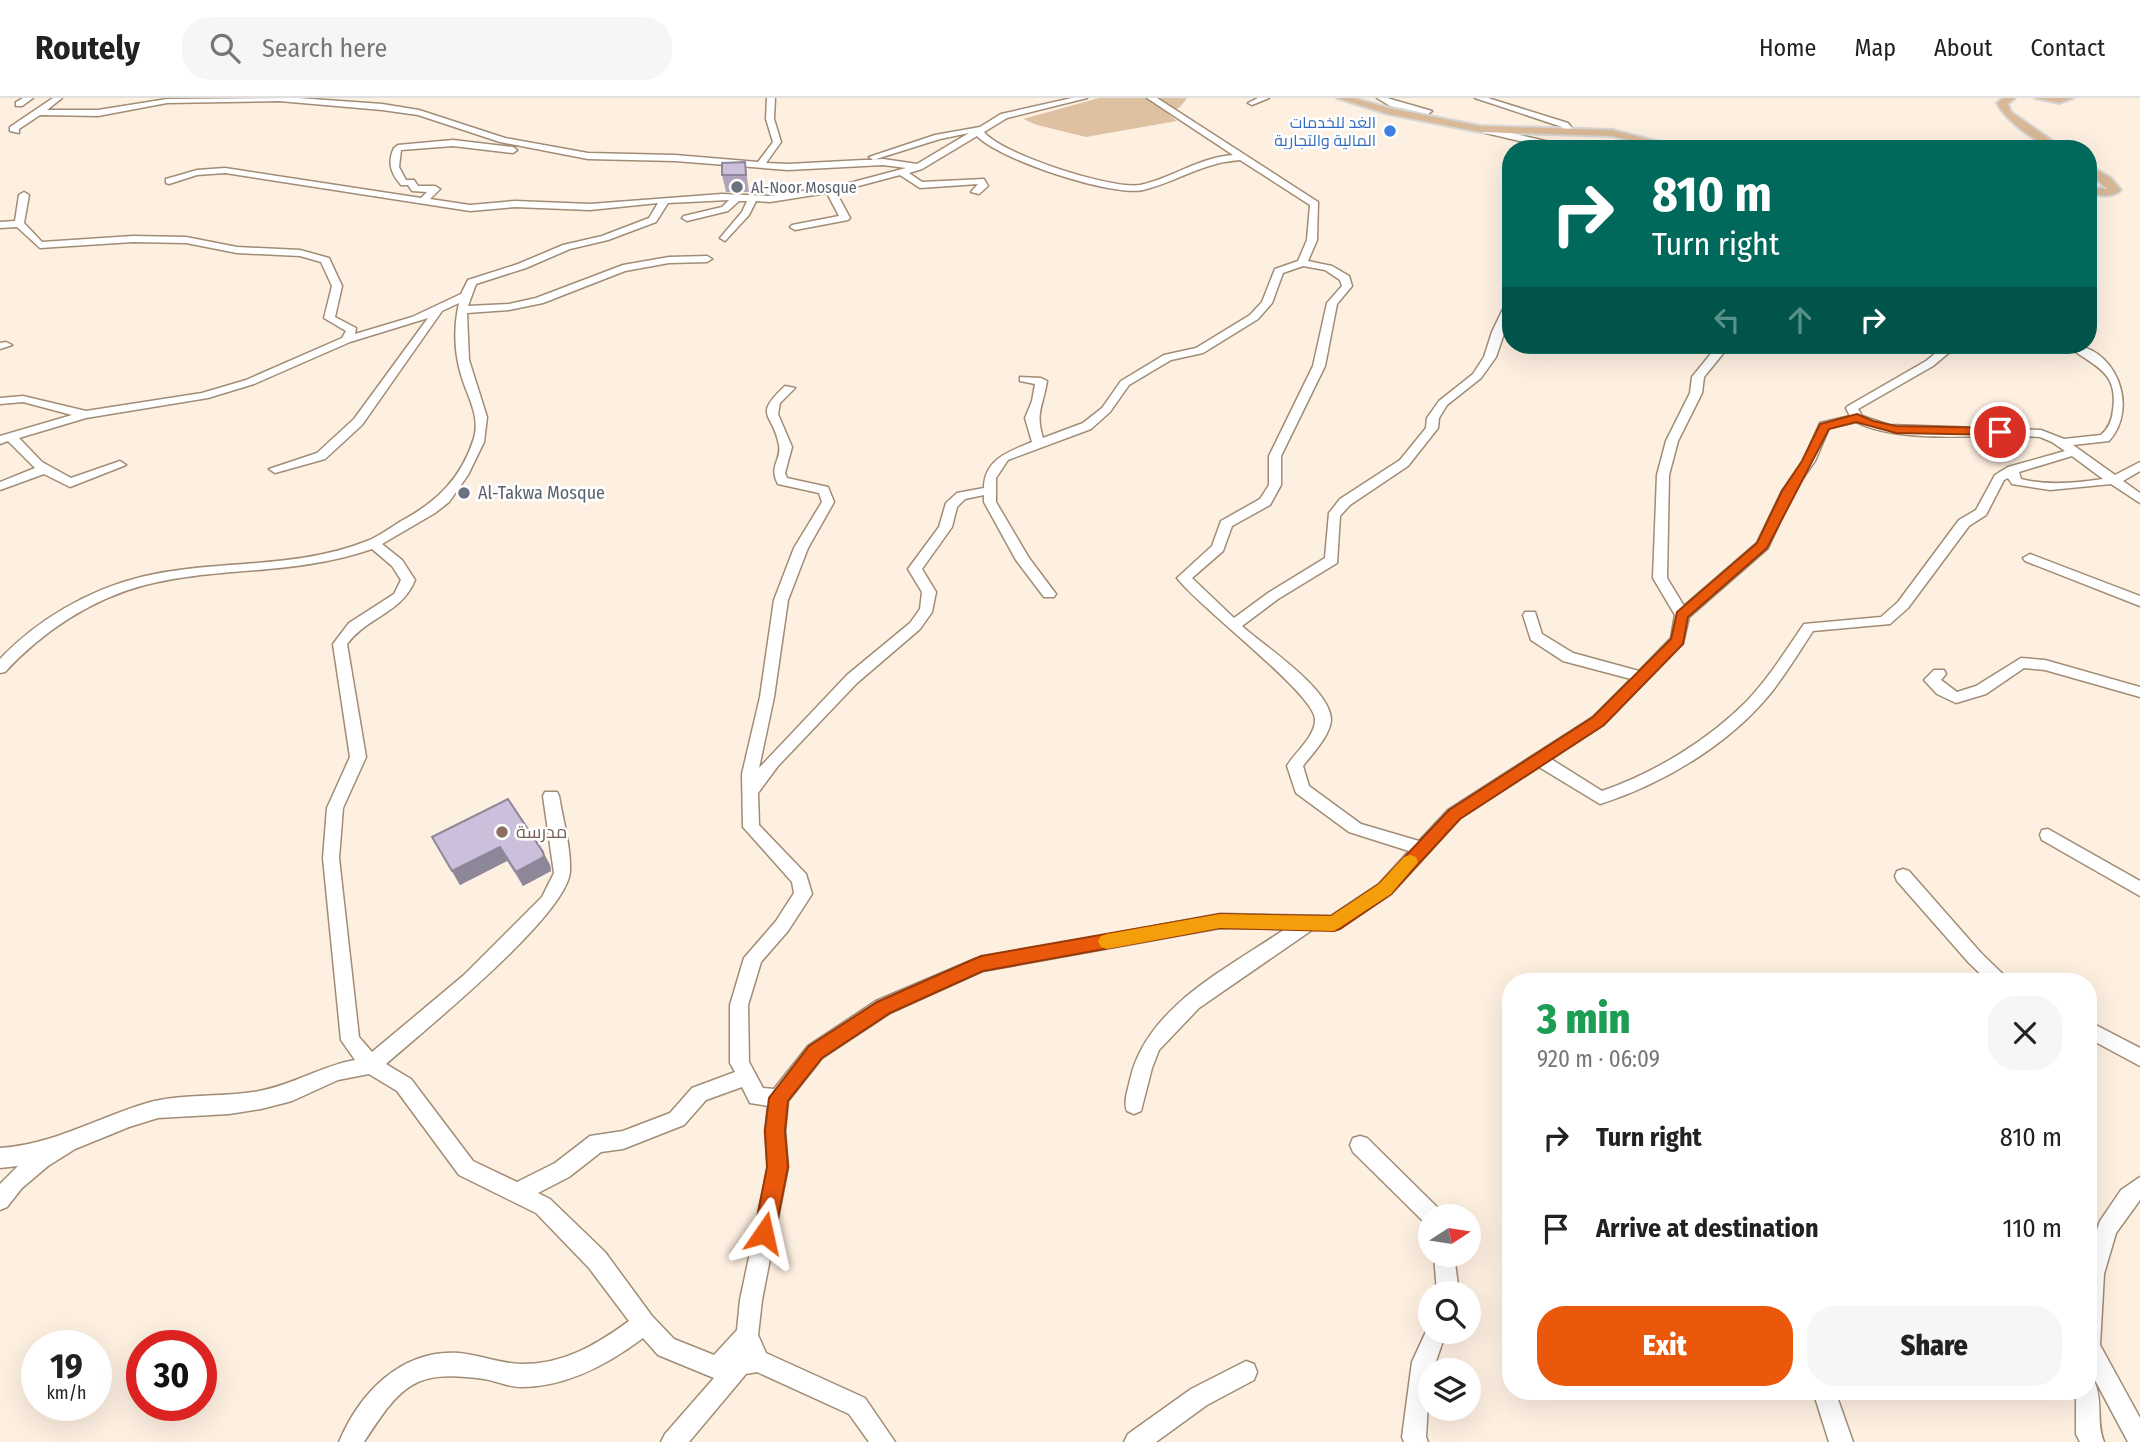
<!DOCTYPE html>
<meta charset="utf-8">
<style>
:root{--surface:#fff;--page:#f6f6f6;--text:#222;--muted:#767676;--line:#e0e0e0;--accent:#ea580c}
body{margin:0;font-family:"Fira Sans Condensed",Cairo,sans-serif;background:var(--page);color:var(--text);height:100vh;display:flex;flex-direction:column;font-size:26px;white-space:nowrap}
*{box-sizing:border-box;margin:0}
p{font-size:23px;color:var(--muted)}
.icon{flex:none;width:38px;height:38px;fill:none;stroke:currentColor;stroke-width:2;stroke-linecap:round;stroke-linejoin:round}
.map{position:relative;flex:1;overflow:hidden}
.panel{position:absolute;left:1502px;top:875px;width:595px;height:427px;display:flex;flex-direction:column;background:var(--surface);border-radius:28px;box-shadow:0 7px 28px #0002}
.panel>*{flex:none}
.banner{position:absolute;left:1502px;top:42px;width:595px;height:214px;border-radius:28px;box-shadow:0 7px 28px #0002;background:#00695c;color:#fff;overflow:hidden}
.needle{width:46px;rotate:78deg}
.controls{position:absolute;left:1418px;top:1106px;display:grid;gap:14px}
.controls a{display:grid;place-items:center;width:63px;height:63px;border-radius:50%;background:var(--surface);box-shadow:0 7px 28px #0002;font-size:35px}
.speed{position:absolute;left:21px;top:1232px;display:flex;gap:14px;font-size:35px;font-weight:700;text-align:center}
.speed>*{display:grid;place-content:center;width:91px;height:91px;border-radius:50%;background:var(--surface);box-shadow:0 7px 28px #0002;line-height:1}
.speed small{font-size:18px;font-weight:400}
.speed .limit{border:10px solid #d22;background:#fff;color:#111}
.pin{position:absolute;display:grid;place-items:center;width:60px;height:60px;color:#fff;margin:-30px;border:4px solid #fff;border-radius:50%;box-shadow:0 2px 7px #0007}
.me{position:absolute;width:77px;margin:-38px;rotate:11deg;stroke-linejoin:round;filter:drop-shadow(0 0 5px #0008)}
.turn{display:flex;align-items:center;gap:24px;height:147px;padding:0 35px;font-size:32px}
.turn .icon{width:91px;height:91px;stroke-width:2.5}
.turn b{display:block;font-size:49px;line-height:60px}
.lanes{display:flex;align-items:center;height:66px;padding:0 35px;background:#0003;justify-content:center;gap:35px;direction:ltr}
.lanes .off{opacity:.35}
.round{display:grid;place-items:center;flex:none;width:74px;height:74px;border-radius:28px;background:var(--page)}
.head{display:flex;align-items:center;justify-content:space-between;height:119px;padding:0 35px}
h1{font-size:42px;font-weight:800;line-height:52px;color:#1e9e55}
.cta{display:flex;gap:14px;margin-top:auto;padding:14px 35px}
.cta a{flex:1;height:80px;border-radius:28px;background:var(--accent);color:#fff;font-size:28px;font-weight:800;line-height:80px;text-align:center}
.cta a+a{background:var(--page);color:var(--text)}
ul{padding:0;list-style:none}
li{display:flex;align-items:center;gap:21px;height:91px;padding:0 35px}
li div{flex:1}
li b{display:block;font-size:26px}
li em{font-style:normal}
header{display:flex;align-items:center;gap:42px;box-sizing:border-box;height:98px;padding:0 35px;background:var(--surface);border-bottom:2px solid var(--line)}
header strong{font-size:33px}
nav{display:flex;gap:38px;margin-inline-start:auto;font-size:24px}
.search{width:490px;height:63px;background:var(--page);display:flex;align-items:center;gap:18px;box-sizing:border-box;padding:0 24px;border-radius:28px;color:var(--muted);font-size:26px}
.map>svg:first-child{display:block}
.green{fill:#dec1a0}
.lines{fill:none;stroke-linecap:round;stroke-linejoin:round}
.minor-casing{stroke:#a18c75;stroke-width:3}
.major-casing{stroke:#d7d6d4;stroke-width:4}
.minor{fill:#fff;fill-rule:evenodd}
.major{fill:#d9b997;fill-rule:evenodd}
.wall{fill:#afa4bc}
.shaded-wall{fill:#8e8699}
.building{fill:#cbbfdb;stroke:#8e8699;stroke-width:2}
.route{fill:#ea580c;stroke:#983908;stroke-width:2}
.slow{fill:#f59e0b}
.shop-dot{fill:#3f7fe0;stroke:#fff;stroke-width:2.5}
.worship-dot{fill:#6b7280;stroke:#fff;stroke-width:2.5}
.education-dot{fill:#8d6e63;stroke:#fff;stroke-width:2.5}
.labels{text-anchor:middle;stroke-width:5;stroke-linejoin:round;paint-order:stroke}
.far-shop-label{font-size:16px;fill:#366cbe;stroke:#fff;text-anchor:end}
.far-worship-label{font-size:16px;fill:#5b616d;stroke:#fff;text-anchor:start}
.worship-label{font-size:18px;fill:#5b616d;stroke:#fff;text-anchor:start}
.education-label{font-size:18px;fill:#785e54;stroke:#fff;text-anchor:start}
</style>
<header>
<strong>Routely</strong>
<div class="search"><svg class="icon" aria-label="search" viewBox="0 0 24 24"><circle cx="10" cy="10" r="6"/><path d="M15 15l6 6"/></svg>Search here</div>
<nav><a>Home</a><a>Map</a><a>About</a><a>Contact</a></nav>
</header>
<div class="map">
<svg width="2140" height="1344" viewBox="0 0 2140 1344">
<rect width="100%" height="100%" fill="#fef0e1"/>
<path class="green" d="M1099 0H1187L1180 9 1168 16 1177 23 1086 39 1037 27 1023 21Z"/>
<g class="lines">
<defs>
<path id="minor" d="M23 0H33L22 8H16V4Z
M53 0H62L47 12H98L167 1 298 0 382 6 419 12 505 40 588 55 675 57 758 64 773 44 766 21 767 0H775L774 21 781 44 766 65 788 66 883 61 917 66 969 35 940 41 873 62 869 59 935 37 980 29 1001 16 1072 0H1087L1007 20 984 34C1001 56 1112 92 1140 87 1173 80 1197 60 1233 57L1147 0H1157L1318 104 1317 142 1308 163 1332 168 1349 178 1352 188 1337 206 1325 268 1281 358V387L1270 407 1232 428 1223 453 1192 480 1234 520 1268 495 1325 460 1329 415 1340 401 1400 362 1426 330 1427 320 1439 303 1473 276 1484 259 1492 234 1505 207 1510 204V218L1496 259 1481 280 1447 307 1439 320 1438 330 1408 368 1350 407 1340 418 1337 465 1278 501 1242 528C1264 548 1331 591 1331 622 1330 638 1312 656 1303 668L1309 688 1361 726 1419 743 1448 712 1593 619 1631 581 1563 563 1531 542 1523 517 1525 514H1535L1542 536 1573 555 1639 573 1671 540 1675 517 1653 480 1657 377 1666 343 1690 295 1692 279 1718 247H1730L1704 279 1702 295 1678 343 1669 377 1667 480 1684 508 1757 445 1782 393 1803 363 1820 325 1850 318 1846 310 1848 308 1926 263 1946 247H1958L1933 268 1858 311 1862 318 1889 327 2041 332 2064 341 2101 337C2109 330 2112 322 2113 312 2119 271 2091 268 2067 247 2115 245 2140 309 2109 343L2073 347 2115 377 2140 364V373L2123 383 2140 395V405L2111 386 2050 392 2012 386 2008 380 2004 382 1986 417 1969 428 1908 510 1890 526 1813 533C1799 554 1786 576 1770 596 1728 647 1663 686 1600 706L1539 669 1460 720 1391 796 1340 830 1312 832 1199 910 1159 952 1152 970 1141 1013 1134 1016 1127 1013C1123 1003 1128 992 1130 982 1146 909 1228 870 1285 831L1220 830 983 873 890 915 822 960 788 1003 785 1033 788 1069 762 1202 758 1237 766 1255 865 1300 895 1344H869L849 1316 757 1274 746 1276 689 1344H661L665 1336 714 1280 658 1257 643 1240C607 1267 566 1289 521 1289 508 1289 497 1283 484 1281 414 1271 401 1287 364 1344H339C360 1294 402 1251 459 1255 480 1257 501 1266 522 1266 564 1266 596 1247 629 1223L589 1170 536 1115 459 1077 397 993 369 976 338 982 292 1003 261 1011 229 1016 158 1020 129 1029 75 1051 48 1068 22 1090 7 1109 0 1112V1086L18 1068 0 1070V1050C52 1047 97 1020 147 1005 182 995 222 1000 259 993 293 987 321 968 355 962L341 942 323 760 327 710 350 659 333 546 349 525 394 496 401 482 392 468 372 451C294 478 220 468 145 487 91 501 42 534 5 574L0 575V561C37 522 88 492 141 479 215 461 295 472 367 443 380 438 391 429 403 422 438 403 462 379 474 340 481 316 465 295 460 273 454 251 454 227 459 205L442 213 362 327 325 361 275 375 269 371 317 355 354 321 428 220 350 244 254 286 208 300 86 320 19 340 42 364 71 380 120 363 126 367 70 389 44 376 0 392V384L35 370 8 343 0 346V338L72 317 23 304 0 306V300L23 298 86 313 202 295 246 282 342 240 346 233 324 220 332 188 321 164 300 158 237 155 186 145 133 144 40 150 17 129 0 130V124L15 123 19 97 24 94 29 97 24 125 42 144 133 138 186 139 237 149 300 152 329 160 342 188 335 219 356 230 355 236 412 219 461 196 468 182 518 166 563 147 602 138 649 120 658 105 590 112 515 109 470 113 225 75 197 77 169 86 166 85V81L197 72 225 70 421 100 427 94 412 93 408 87H401C391 75 387 65 394 50L398 47 453 42 513 49 517 52 513 55 453 48 401 52 399 69 406 82H414L418 88H435L440 91 430 101 470 107 515 103 590 106 722 96 770 98 842 87 906 70 883 67 788 72 675 63 588 61 500 44 418 17 382 12 279 3 167 5 98 18 40 17 19 31V35L10 33V29ZM977 38C998 61 1112 99 1143 92 1179 83 1201 65 1240 62L1310 107 1307 142 1298 163 1275 171 1262 204 1250 217 1196 250 1164 257 1121 283 1102 310 1083 325 1043 340C1035 314 1043 309 1047 283L1041 280 1020 279V283L1035 286 1032 303 1025 320 1032 344C1010 353 984 361 984 390L957 395 946 405 939 429 908 471 922 494 920 511 910 525 847 577 759 670 774 599 788 502 808 450 834 404 828 389 787 380 785 375 792 349 778 316 780 305 795 290 785 288C752 319 773 314 779 347 782 362 768 368 778 386L819 395 822 404 794 450 774 502 760 599 742 676 743 729 792 784 794 795 776 823 744 860 730 907V965L735 974 692 990 670 1015 623 1033 590 1038 555 1065 517 1084 473 1063 411 981 386 966C422 934 569 816 570 773 571 749 563 722 559 698L557 694H545L543 698 554 775 542 799 464 877 372 954 359 939 339 760 343 710 366 659 347 546C367 519 402 515 415 482L402 462 382 446 435 415 449 404 468 377 484 344 487 319 469 262 467 215 509 212 543 205 625 173 669 165 707 164 712 161 707 158 669 159 623 167 536 200 509 206 468 208 476 186 526 170 570 151 608 142 656 124 668 105 729 102 722 109 684 118 682 120 687 123 728 113 739 103H747L742 114 720 140 725 143 749 117 756 103 770 104 827 95 839 118 792 127 790 129 795 132 848 122 850 120 836 94 900 77 920 90 978 86 971 94 979 96 988 88 984 81 922 84 909 75 922 71ZM1303 168 1325 172 1340 182 1342 188 1327 205 1313 268 1269 358V387L1260 401 1221 423 1212 448 1177 480C1199 509 1317 598 1315 622 1315 639 1295 654 1287 668L1296 695 1349 734 1409 753 1379 786 1331 818 1220 816 975 861 876 903 808 948 774 991 763 990 749 964 748 907 761 864 788 833 812 796 806 776 759 727 758 695 778 668 857 585 920 531 932 514 936 494 922 471 952 429 957 409 965 401 984 397V404L1016 462 1044 499H1054L1056 496 1029 460 996 404V380L1008 362 1091 331 1110 314 1129 287 1171 262 1203 255 1258 221 1272 205 1283 175ZM1856 324C1901 347 1988 335 2040 339L2052 344 2065 353 2008 369 1995 377 1976 412 1959 422 1898 504 1881 519 1804 526C1786 552 1769 580 1747 603 1707 643 1654 675 1602 693L1551 661 1603 627 1683 545 1689 519 1768 450 1794 393 1815 363 1829 330ZM2072 358 2103 381C2077 385 2047 388 2021 381L2019 374ZM742 989 750 1005 768 1008 765 1033 768 1069 740 1202 737 1232 714 1257 674 1241 652 1218 605 1154 550 1101 538 1095 569 1079 601 1054 623 1051 684 1027 706 1002Z
M1258 0H1269L1252 7 1248 5Z
M1377 0H1387L1432 13 1428 16 1390 8Z
M1475 0H1488L1568 25 1574 33 1567 35 1562 29Z
M1480 28 1567 48 1571 51H1554L1477 33 1476 31Z
M0 245 6 244 12 247 0 251Z
M2030 456 2140 498V508L2025 463 2023 460Z
M2021 560 2045 562 2140 589V599L2045 572 2024 570 1986 596 1956 605 1937 596 1924 582 1934 572H1944L1946 576 1941 582 1957 594 1976 588Z
M2048 731 2140 783V798L2042 742 2040 737 2042 732Z
M1903 771 1909 773 1981 855 2011 884H1989L1969 865 1897 783 1895 778 1897 773Z
M2088 923 2140 950V968L2088 940Z
M1360 1038 1367 1040 1439 1111 1442 1118H1430V1127L1425 1125 1353 1054 1350 1047 1353 1040Z
M2140 1079V1102L2116 1135 2104 1176 2100 1247 2140 1320V1344H2128L2088 1269V1158L2100 1123 2121 1092Z
M1434 1157H1454L1459 1195H1437Z
M1430 1225V1234H1446L1433 1272H1430L1426 1339 1428 1344H1404L1402 1339 1412 1264Z
M1246 1263 1254 1266 1257 1274 1254 1282 1207 1307 1156 1344H1124L1128 1336 1191 1291Z
M2088 1282 2095 1285C2103 1304 2096 1325 2104 1344H2080L2076 1336V1293H2088Z
M1813 1293H1835L1853 1344H1829Z"/>
<path id="major" d="M1337 0H1353L1389 10 1480 28 1612 32 1687 51H1667L1612 38 1480 34 1388 16Z
M2003 0H2015L2008 6 2011 14 2064 51C2043 51 2006 24 1997 5Z
M2035 0H2073L2059 5Z
M2088 67 2111 80 2121 92C2111 101 2100 97 2088 95V89L2108 91 2088 75Z"/>
</defs>
<use href="#minor" class="minor-casing"/>
<use href="#major" class="major-casing"/>
<use href="#minor" class="minor"/>
<use href="#major" class="major"/>
</g>
<path class="wall" d="M745 64 749 94H726L722 77Z
M432 739 543 754 550 767 551 773 523 788 507 763 460 787Z"/>
<path class="shaded-wall" d="M500 749 507 763 460 787 452 773Z
M543 754 550 767 551 773 523 788 516 774Z"/>
<path class="building" d="M745 64 746 77H722V65Z
M508 701 543 754 544 759 516 774 500 749 452 773 432 739Z"/>
<path class="route" d="M1857 316 1873 323 1896 328 2000 330 2006 334 2000 337 1896 335 1856 324 1829 331 1767 450 1688 519 1683 546 1604 627 1460 721 1391 796 1340 831 1334 833 1220 830 983 873 890 915 822 960 788 1003 785 1033 788 1069 775 1135 772 1142 764 1145 757 1142 754 1135 767 1069 765 1033 769 1000 809 948 877 904 981 858 1220 816 1331 818 1379 786 1449 712 1593 619 1671 541 1677 514 1757 445 1782 393 1802 363 1820 326Z"/>
<path class="slow" d="M1410 757 1416 759 1418 764 1391 796 1334 833 1220 830 1107 851 1101 849 1098 843 1101 838 1107 836 1220 816 1331 818 1379 786 1404 759Z"/>
<circle class="shop-dot" cx="1390" cy="33" r="7"/>
<g class="worship-dot">
<circle cx="737" cy="89" r="7"/>
<circle cx="464" cy="395" r="7"/>
</g>
<circle class="education-dot" cx="502" cy="734" r="7"/>
<g class="labels">
<g class="far-shop-label">
<text x="1376" y="30">الغد للخدمات<tspan x="1376" dy="18">المالية والتجارية</tspan></text>
</g>
<g class="far-worship-label">
<text x="751" y="95">Al-Noor Mosque</text>
</g>
<g class="worship-label">
<text x="478" y="401">Al-Takwa Mosque</text>
</g>
<g class="education-label">
<text x="516" y="740">مدرسة</text>
</g>
</g>
</svg>
<div class="controls">
<a><svg class="needle" viewBox="-14 -14 28 28"><path d="M0-13l5 13h-10z" fill="#e53935"/><path d="M0 13l5-13h-10z" fill="#767676"/></svg></a>
<a><svg class="icon" aria-label="search" viewBox="0 0 24 24"><circle cx="10" cy="10" r="6"/><path d="M15 15l6 6"/></svg></a>
<a><svg class="icon" aria-label="layers" viewBox="0 0 24 24"><path d="M12 4l9 5-9 5-9-5zM3 14l9 5 9-5"/></svg></a>
</div>
<div class="speed"><div>19<small>km/h</small></div><div class="limit">30</div></div>
<div class="pin" style="left:2000px;top:334px;background:#d93025"><svg class="icon" aria-label="arrive" viewBox="0 0 24 24"><path d="M6 21V4h12l-3 4 3 4H6"/></svg></div>
<svg class="me" style="left:764px;top:1135px" viewBox="-20 -20 40 40"><path d="M0-17L14 15 0 8-14 15z" fill="#ea580c" stroke="#fff" stroke-width="4"/></svg>
<div class="banner">
<div class="turn"><svg class="icon" aria-label="right" viewBox="0 0 24 24"><path d="M7 20v-9h11M14 6l5 5-5 5"/></svg><div><b>810 m</b>Turn right</div></div>
<div class="lanes"><svg class="icon off" aria-label="left" viewBox="0 0 24 24"><path d="M17 20v-9H6M10 6l-5 5 5 5"/></svg><svg class="icon off" aria-label="ahead" viewBox="0 0 24 24"><path d="M12 20V5M6 11l6-6 6 6"/></svg><svg class="icon" aria-label="right" viewBox="0 0 24 24"><path d="M7 20v-9h11M14 6l5 5-5 5"/></svg></div>
</div>
<section class="panel">
<div class="head"><div><h1>3 min</h1><p>920 m · 06:09</p></div><a class="round"><svg class="icon" aria-label="close" viewBox="0 0 24 24"><path d="M6 6l12 12M18 6L6 18"/></svg></a></div>
<ul>
<li><svg class="icon" aria-label="right" viewBox="0 0 24 24"><path d="M7 20v-9h11M14 6l5 5-5 5"/></svg><div><b>Turn right</b></div><em>810 m</em></li>
<li><svg class="icon" aria-label="arrive" viewBox="0 0 24 24"><path d="M6 21V4h12l-3 4 3 4H6"/></svg><div><b>Arrive at destination</b></div><em>110 m</em></li>
</ul>
<div class="cta"><a>Exit</a><a>Share</a></div>
</section>
</div>
